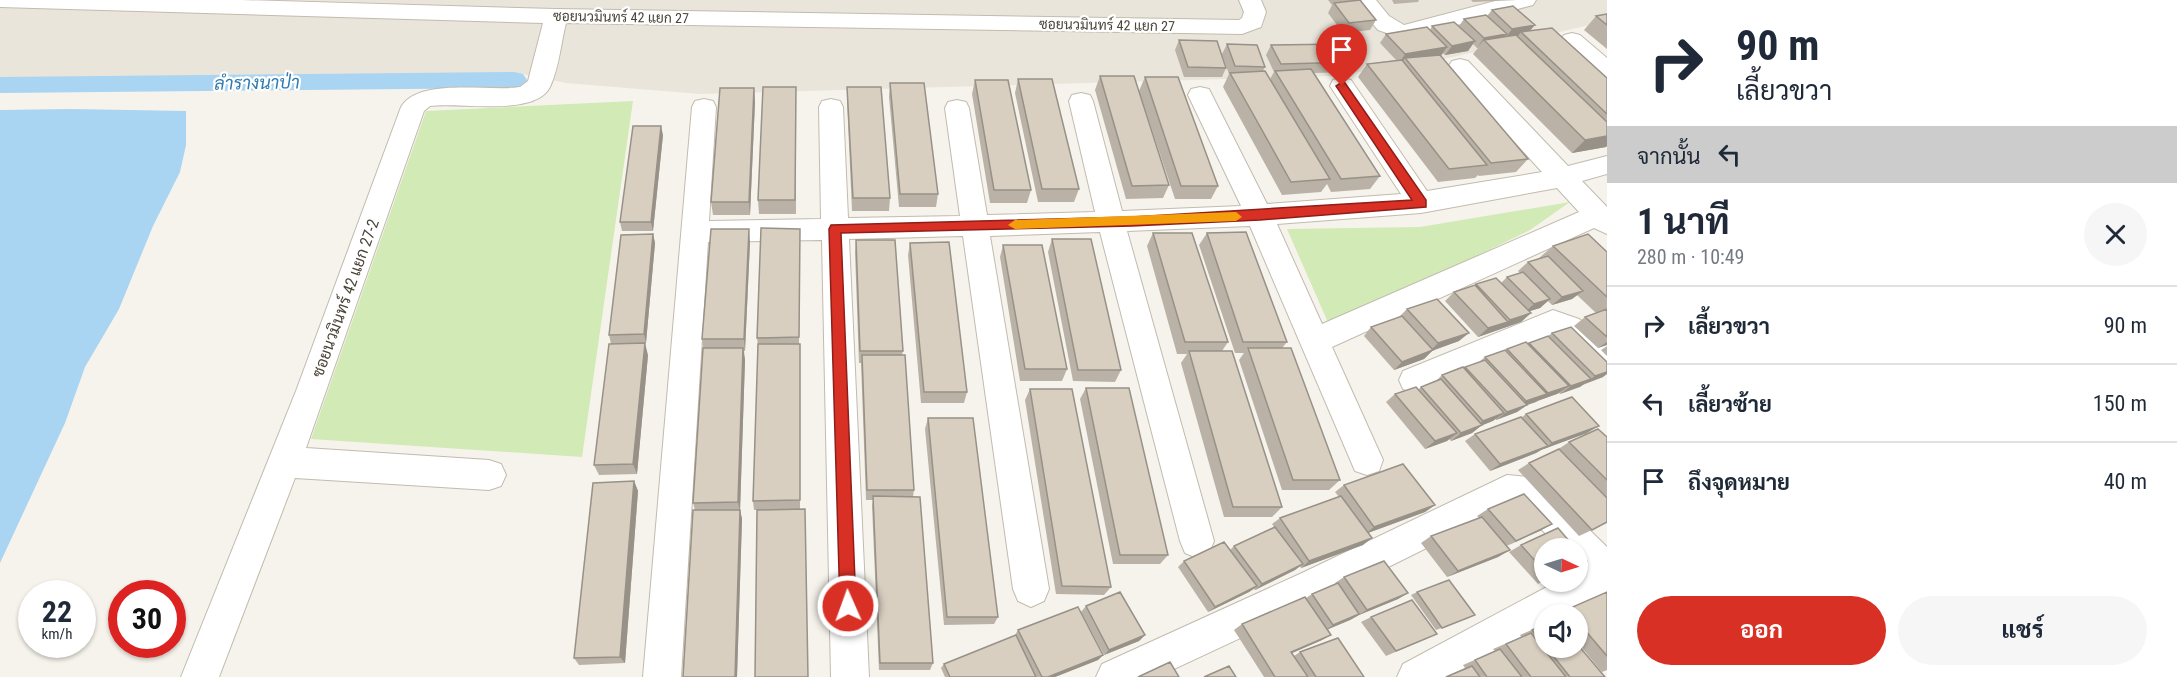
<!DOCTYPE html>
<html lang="th">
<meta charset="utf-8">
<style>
:root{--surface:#fff;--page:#f6f6f7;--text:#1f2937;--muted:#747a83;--line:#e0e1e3;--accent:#d93025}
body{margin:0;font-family:"Roboto Condensed",Sarabun,sans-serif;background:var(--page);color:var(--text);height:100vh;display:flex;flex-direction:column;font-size:22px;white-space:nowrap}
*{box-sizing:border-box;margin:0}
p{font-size:20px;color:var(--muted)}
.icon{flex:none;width:33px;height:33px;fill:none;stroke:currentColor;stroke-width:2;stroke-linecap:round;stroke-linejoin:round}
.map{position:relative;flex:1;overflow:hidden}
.drawer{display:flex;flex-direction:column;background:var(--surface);width:570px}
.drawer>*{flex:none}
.top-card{background:#fff;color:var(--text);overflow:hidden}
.needle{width:39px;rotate:94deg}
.tools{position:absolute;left:1534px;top:538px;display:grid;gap:12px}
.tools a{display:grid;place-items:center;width:54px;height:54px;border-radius:50%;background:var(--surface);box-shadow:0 2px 4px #0004;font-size:30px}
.speed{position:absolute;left:18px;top:580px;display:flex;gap:12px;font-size:30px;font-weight:700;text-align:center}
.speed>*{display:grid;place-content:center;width:78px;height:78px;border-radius:50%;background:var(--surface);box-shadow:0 2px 4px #0004;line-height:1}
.speed small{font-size:15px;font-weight:400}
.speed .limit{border:9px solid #d22;background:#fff;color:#111}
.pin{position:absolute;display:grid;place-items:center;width:51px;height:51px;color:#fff;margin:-62px -26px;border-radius:50% 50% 50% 0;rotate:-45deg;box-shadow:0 0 6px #0007}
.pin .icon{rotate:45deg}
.me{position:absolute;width:66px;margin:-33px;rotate:358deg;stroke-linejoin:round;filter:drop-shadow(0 0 4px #0008)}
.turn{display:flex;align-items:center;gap:21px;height:126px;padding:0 30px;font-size:27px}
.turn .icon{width:78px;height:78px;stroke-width:2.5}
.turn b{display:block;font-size:42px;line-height:51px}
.then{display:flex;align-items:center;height:57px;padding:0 30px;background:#0003;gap:12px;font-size:22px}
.round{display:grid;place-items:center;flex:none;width:63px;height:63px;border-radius:32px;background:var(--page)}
.overview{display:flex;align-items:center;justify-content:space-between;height:102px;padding:0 30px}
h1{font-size:36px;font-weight:700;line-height:45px}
.action{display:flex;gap:12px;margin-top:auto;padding:12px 30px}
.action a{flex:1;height:69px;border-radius:36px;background:var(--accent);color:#fff;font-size:24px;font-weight:700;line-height:69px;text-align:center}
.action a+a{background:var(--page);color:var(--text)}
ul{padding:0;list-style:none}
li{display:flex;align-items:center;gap:18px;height:78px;padding:0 30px;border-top:2px solid var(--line)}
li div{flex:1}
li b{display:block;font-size:22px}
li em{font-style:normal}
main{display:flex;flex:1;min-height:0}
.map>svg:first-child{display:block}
.residential{fill:#eae5da}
.green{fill:#d2eab5}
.water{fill:#a9d4f2}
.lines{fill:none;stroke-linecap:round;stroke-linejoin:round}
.canal{fill:#a9d4f2;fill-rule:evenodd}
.street-casing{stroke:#c2bbae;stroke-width:2}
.street{fill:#fff;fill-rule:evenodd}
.wall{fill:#bab2a6}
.shaded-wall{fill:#979187}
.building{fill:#d8cfc1;stroke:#979187;stroke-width:1.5}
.route{fill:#d93025;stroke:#8d1f18;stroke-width:1.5}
.slow{fill:#f59e0b}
.labels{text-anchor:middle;stroke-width:4.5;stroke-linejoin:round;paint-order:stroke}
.far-street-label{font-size:14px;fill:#4b4439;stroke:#fff}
.street-label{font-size:16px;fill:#4b4439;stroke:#fff}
.water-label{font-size:18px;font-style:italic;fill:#2e7ab2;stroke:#fff}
</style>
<main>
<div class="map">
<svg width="1607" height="677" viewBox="0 0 1607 677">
<rect width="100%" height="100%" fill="#f6f3ec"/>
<path class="residential" d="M0 0H1607V21L1427 63 1330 76 700 94 566 83 523 74 0 80Z"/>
<path class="green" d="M633 101 582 457 311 439 426 111Z
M1570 202 1530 230 1330 327 1287 229 1420 227Z"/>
<path class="water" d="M71 109 186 111V145L180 172 153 226 119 309 85 367 65 423 0 563V110Z"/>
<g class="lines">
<path class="canal" d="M514 72 523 74 527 80 523 86 514 88 0 93V77Z"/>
<defs>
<path id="street" d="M0 0H241L556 9 1239 20 1242 18 1244 12 1239 0H1261L1266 12 1261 27 1242 34 566 23C561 43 559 68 550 87 535 117 459 102 430 106L424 111 306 448 489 460 501 464 506 475 501 486 489 490 295 478 219 677H181L296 391 401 107C419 77 488 92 520 87L528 81 543 23 0 7Z
M1353 0H1376L1389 16 1404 25 1499 0H1536L1533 5 1404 39 1378 30Z
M1572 33 1580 35 1607 58V79L1599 77 1564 45 1560 40 1564 35Z
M1460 59 1468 61 1568 166 1607 156V174L1582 181 1607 207V234L1594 228 1332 347 1383 460 1379 471 1367 475 1355 471 1250 226 1127 231 1214 541 1209 553 1197 558 1185 553 1180 541 1100 232 990 236 1049 589 1044 601 1031 607 1018 601 1013 589 963 236 849 239 869 677H831L822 240 708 242 681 677H643L692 107 695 101 704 99 713 101 716 107 709 221 821 219 819 107 822 101 831 99 840 101 843 107 848 218 960 216 945 108 948 102 957 100 966 102 969 108 987 215 1095 212 1069 101 1072 95 1081 93 1090 95 1093 101 1122 211 1241 206 1188 95 1191 89 1200 87 1209 89 1212 95 1267 204 1401 194 1330 86 1333 80 1342 78 1351 80 1427 191 1542 172 1452 73 1448 67 1452 61ZM1557 188 1579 212 1322 324 1277 224 1421 213Z
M1553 310 1579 319 1607 340V372C1586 365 1575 343 1554 334L1425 389 1414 393 1403 389 1399 380 1403 371Z
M1507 475 1528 477 1540 482 1607 547V593L1567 615H1545V627L1454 677H1397L1403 664 1556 582H1578V571L1580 569 1578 567V549H1561L1520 508 1509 507 1328 597 1157 677H1096L1102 664 1302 573Z"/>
</defs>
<use href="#street" class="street-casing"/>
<use href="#street" class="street"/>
</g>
<path class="wall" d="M1328 0H1362L1361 1 1376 20 1370 30 1343 33 1328 13 1332 5Z
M1392 0H1419L1418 2 1394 4Z
M1471 0H1517L1473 2Z
M1492 10 1529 31 1607 78V146L1606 147 1572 153 1473 54 1478 48H1477L1473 44 1468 51 1445 55 1443 53 1441 56 1528 159 1516 172 1479 176 1478 175 1475 178 1438 182 1358 77 1367 64 1396 60 1380 43 1386 34 1430 30 1432 26H1459L1464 19 1487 16Z
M1607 14V49L1584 30 1596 16Z
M1179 40 1226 68 1222 77H1184L1175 50Z
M1227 44 1265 67 1263 71 1270 79 1274 72 1266 55 1271 45 1357 62 1351 72 1314 73 1380 176 1370 189 1331 192 1327 184 1321 192 1282 195 1223 87 1229 74 1222 54Z
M1100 76 1169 185 1163 198 1126 199 1095 90Z
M1145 77 1218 186 1211 199H1175L1139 91Z
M1018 79 1079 189 1074 202H1038L1015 93Z
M975 80 1031 190 1027 203H990L972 94Z
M890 83 938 194 936 207H899L889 97Z
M796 87V214H759L758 200Z
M847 87 890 198 889 211H852L847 101Z
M754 88 755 102 750 215H713L711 202Z
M663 135 653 231H622L620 222Z
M800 229 799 344H800V509L754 510 753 501 758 346 757 338Z
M1153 233 1228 342 1222 351 1282 507 1272 517H1224L1181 363 1187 354H1177L1147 246Z
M1207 233 1287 342 1282 348 1340 480 1329 490H1282L1239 360 1244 353H1235L1199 245Z
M653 234 655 243 646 343 611 344 609 335Z
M1052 239 1121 370 1115 382 1073 381 1048 252Z
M856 240 903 351 902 355 914 490 913 497 933 663 930 670H879L872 506 873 500H866L861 363H859L855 253Z
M750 242 745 351H744L745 360 740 510 742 519 737 677H683L695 510 693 503 703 348 702 339Z
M910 243 967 392 964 403H921L908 255Z
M1003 245 1067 369 1062 381H1020L1000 257Z
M1553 246 1607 252V345L1598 348 1574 326 1585 317 1596 313 1577 295 1572 299 1552 305 1548 301 1540 308 1529 311 1531 313 1521 322 1478 337 1445 301 1454 292 1474 286 1476 284 1501 283 1507 277 1520 273 1518 271 1528 262 1539 258Z
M1407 309 1459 341 1433 350 1424 359 1394 370 1364 336 1371 327 1399 317Z
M1552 333 1603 377 1560 394 1559 393 1527 405 1517 412 1496 420V419L1482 425 1472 433 1451 441 1449 439 1447 441 1425 449 1386 402 1395 394 1419 389 1421 387 1435 382 1442 375 1464 369 1479 362 1485 357 1507 349 1527 344 1548 336Z
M1607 346V356L1601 350Z
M648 355 637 474 599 475 594 465Z
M1086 388 1168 555 1160 564H1113L1080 399Z
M1030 389 1111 587 1104 595 1056 594 1025 400Z
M1526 414 1587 433 1541 450 1536 453 1490 471 1465 441 1475 434 1522 417Z
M928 418 998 617 994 624 944 625 925 429Z
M1607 437V523L1579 536 1518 470 1529 463 1557 450 1569 442Z
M634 481 638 491 625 663 579 665 574 658Z
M1344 485 1435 505 1425 512 1368 533 1363 545 1301 568 1300 566 1295 570 1255 590 1254 589 1249 592 1208 612 1178 567 1184 561 1230 550 1234 546 1274 527 1272 524 1280 518 1339 497 1335 492Z
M1488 509 1552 524 1506 546 1510 550 1498 557 1447 577 1421 543 1431 536 1479 518 1477 516Z
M1521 545 1545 549V580L1538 584 1509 552Z
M1344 577 1408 593 1398 599 1359 615 1350 620 1328 629 1331 635 1322 640 1292 653 1294 656 1300 652 1364 677H1264L1234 630 1242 624 1306 598 1312 594 1336 584 1335 583Z
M1417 592 1469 618 1436 630 1411 595Z
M1607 592V670L1602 672 1578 643V615H1555Z
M1086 606 1145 635 1139 641 1104 655 1081 612Z
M1371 617 1426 639 1386 656 1361 622Z
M1545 624V648H1578L1605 677H1445L1465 668 1463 665 1495 651 1493 649 1521 637 1520 635Z
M1018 630 1103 655 1098 660 1055 677H945L941 668 944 664 1015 636V635Z"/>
<path class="shaded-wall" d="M1535 25 1527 34 1521 32 1518 36 1505 39 1512 29Z
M1507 34 1499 44 1484 40 1477 48 1484 38Z
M1475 41 1468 51 1445 55 1452 46Z
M1447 47 1440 57 1405 58 1402 63 1399 64 1405 54Z
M754 88 755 102 750 215 749 202Z
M661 126 663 135 653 231 651 222Z
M1607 136V146L1606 147 1572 153 1585 140Z
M749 229 750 242 745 351 744 339Z
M653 234 655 243 646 343 644 334Z
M1583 291 1572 299 1552 305 1562 297Z
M1550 299 1540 308 1524 313 1534 304Z
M1531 313 1521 322 1478 337 1488 328Z
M1469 333 1459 341 1429 352 1438 343Z
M1607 342V345L1598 348Z
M645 343 648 355 637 474 633 464Z
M743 348 745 360 740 512 738 502Z
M1433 350 1424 359 1394 370 1402 362Z
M1607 372V374L1603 377 1584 384 1595 376Z
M1591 379 1580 387 1560 394 1571 386Z
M1569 386 1557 394 1537 401 1548 393Z
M1547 394 1536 402 1527 405 1517 412 1496 420 1507 412 1516 409 1526 401Z
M1504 413 1493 421 1473 429 1483 421Z
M1482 425 1472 433 1451 441 1461 433Z
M1599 426 1587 433 1541 450 1552 443Z
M1457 433 1447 441 1425 449 1435 441Z
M1548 446 1536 453 1490 471 1500 464Z
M634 481 638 491 625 663 620 657Z
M1435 505 1425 512 1365 534 1374 527Z
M740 510 742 519 737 677H735Z
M1552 524 1540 531 1504 547 1516 541Z
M1372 538 1363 545 1301 568 1309 561Z
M1510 550 1498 557 1447 577 1458 571Z
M1303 564 1295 570 1255 590 1262 584Z
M1257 586 1249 592 1208 612 1215 607Z
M1408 593 1398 599 1359 615 1350 620 1324 631 1333 625 1358 615 1367 610Z
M1145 635 1139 641 1104 655 1109 650Z
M1331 635 1322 640 1283 657 1291 652Z
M1103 655 1098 660 1055 677H1048Z"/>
<path class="building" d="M1360 0 1376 20 1349 23 1334 3Z
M1513 6 1535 25 1512 29 1492 10Z
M1607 14V25L1596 16Z
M1486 15 1507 34 1484 38 1464 19Z
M1454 22 1475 41 1452 46 1432 26Z
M1427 27 1447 47 1405 54 1386 34Z
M1552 28 1607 78V114L1521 32Z
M1516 35 1607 122V136L1585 140 1484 40Z
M1179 40 1217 41 1226 68 1188 67Z
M1227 44 1257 45 1265 67 1235 66Z
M1346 44 1357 62 1281 64 1271 45Z
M1440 55 1528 159 1491 163 1405 58Z
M1402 60 1487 165 1449 169 1367 64Z
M1311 69 1380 176 1341 179 1275 71Z
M1265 71 1330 179 1291 182 1230 73Z
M1100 76H1134L1169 185 1132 186Z
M1145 77H1178L1218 186H1181Z
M1018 79H1052L1079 189H1042Z
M975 80H1008L1031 190H994Z
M890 83H924L938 194H900Z
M763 87H796L795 200H758Z
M847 87H881L890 198H853Z
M720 88H754L749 202H711Z
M633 126H661L651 222H620Z
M761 228 800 229 799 337 757 338Z
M711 229H749L744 339H702Z
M1246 232 1287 342H1243L1207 233Z
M1153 233H1192L1228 342H1185Z
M653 234 644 334 609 335 621 235Z
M1588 234 1607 252V297L1553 246Z
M1052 239H1091L1121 370H1078Z
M856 240H895L903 351H860Z
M949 242 967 392H924L910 243Z
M1003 245H1042L1067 369H1025Z
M1548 256 1583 291 1562 297 1528 262Z
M1523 272 1550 299 1534 304 1507 277Z
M1496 278 1531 313 1510 320 1476 284Z
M1475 285 1508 322 1488 328 1454 292Z
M1437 299 1469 333 1438 343 1407 309Z
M1607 309V337L1585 317Z
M1402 316 1433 350 1402 362 1371 327Z
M1571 327 1607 362V372L1595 376 1552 333Z
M1548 336 1591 379 1571 386 1529 343Z
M1526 342 1569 386 1548 393 1507 349Z
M645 343 633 464 594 465 609 344Z
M758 344H800V500L753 501Z
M703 348H743L738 502 693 503Z
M1248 348H1291L1340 480H1293Z
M1505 350 1547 394 1526 401 1485 357Z
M1189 351H1232L1282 507H1233Z
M862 355H905L914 490H867Z
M1485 360 1527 405 1507 412 1465 367Z
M1463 367 1504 413 1483 421 1442 375Z
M1441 379 1482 425 1461 433 1421 387Z
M1416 387 1457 433 1435 441 1395 394Z
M1086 388H1129L1168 555H1120Z
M1030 389H1072L1111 587 1062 586Z
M1572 397 1599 426 1552 443 1526 414Z
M1521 417 1548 446 1500 464 1475 434Z
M928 418H973L998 617H947Z
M1598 429 1607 437V480L1569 442Z
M1559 449 1607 498V522L1592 530 1529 463Z
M1403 464 1435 505 1374 527 1344 485Z
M634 481 620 657 574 658 593 483Z
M1524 494 1552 524 1516 541 1488 509Z
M873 496 920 497 933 663H880Z
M1341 496 1372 538 1309 561 1280 518Z
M805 509 808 677H755L757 510Z
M693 510H740L735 677H683Z
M1482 517 1510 550 1458 571 1431 536Z
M1275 527 1303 564 1262 584 1234 546Z
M1558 528 1576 549H1545V572L1521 545Z
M1224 542 1257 586 1215 607 1184 561Z
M1578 551 1587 561 1578 565Z
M1384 561 1408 593 1367 610 1344 577Z
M1449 580 1475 615 1442 628 1417 592Z
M1338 583 1359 614 1333 625 1312 594Z
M1120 592 1145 635 1109 650 1086 606Z
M1607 592V656L1578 622V615H1572L1568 609Z
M1305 597 1331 635 1291 652 1308 677H1275L1242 624Z
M1412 600 1437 634 1396 651 1371 617Z
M1078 607 1103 655 1048 677H1042L1018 630Z
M1545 624V646L1532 630Z
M1531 633 1566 677H1531L1506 644Z
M1016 635 1036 677H950L944 664Z
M1338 638 1364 677H1316L1300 652Z
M1578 645 1605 677H1570L1547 648H1578Z
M1500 649 1522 677H1487L1475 660Z
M1170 662 1179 677H1138Z
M1229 666 1236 677H1204Z
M1472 666 1480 677H1446Z"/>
<path class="route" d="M1342 82 1345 83 1426 200V207L1260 220 1132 226 841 233 856 606 854 612 848 614 842 612 840 606 829 229 831 225 1132 217 1412 200 1336 86Z"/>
<path class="slow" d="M1236 212 1242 217 1236 221 1015 229 1008 225 1015 220Z"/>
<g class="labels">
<g class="far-street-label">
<text transform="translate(621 17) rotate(1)" y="5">ซอยนวมินทร์ 42 แยก 27</text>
<text transform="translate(1107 25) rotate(1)" y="5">ซอยนวมินทร์ 42 แยก 27</text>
</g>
<g class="street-label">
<text transform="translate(345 298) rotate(-70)" y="6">ซอยนวมินทร์ 42 แยก 27-2</text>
</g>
<g class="water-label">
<text transform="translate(257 83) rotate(-1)" y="6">ลำรางนาป่า</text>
</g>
</g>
</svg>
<div class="tools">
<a><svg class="needle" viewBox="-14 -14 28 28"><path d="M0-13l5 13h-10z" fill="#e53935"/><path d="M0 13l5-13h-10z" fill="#747a83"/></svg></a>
<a><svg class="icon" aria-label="sound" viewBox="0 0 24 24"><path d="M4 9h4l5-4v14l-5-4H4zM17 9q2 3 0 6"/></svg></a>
</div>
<div class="speed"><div>22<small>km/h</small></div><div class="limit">30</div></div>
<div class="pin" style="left:1342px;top:86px;background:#d93025"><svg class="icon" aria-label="arrive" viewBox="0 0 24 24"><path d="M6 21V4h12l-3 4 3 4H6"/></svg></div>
<svg class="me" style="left:848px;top:606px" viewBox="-20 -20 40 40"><circle r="17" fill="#d93025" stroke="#fff" stroke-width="3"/><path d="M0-11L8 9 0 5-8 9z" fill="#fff"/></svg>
</div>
<section class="drawer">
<div class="top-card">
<div class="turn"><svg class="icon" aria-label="right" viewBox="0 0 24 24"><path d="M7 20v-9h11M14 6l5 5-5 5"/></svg><div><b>90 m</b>เลี้ยวขวา</div></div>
<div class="then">จากนั้น<svg class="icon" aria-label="left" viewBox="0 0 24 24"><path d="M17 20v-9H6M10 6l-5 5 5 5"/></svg></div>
</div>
<div class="overview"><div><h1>1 นาที</h1><p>280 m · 10:49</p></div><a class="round"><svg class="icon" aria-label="close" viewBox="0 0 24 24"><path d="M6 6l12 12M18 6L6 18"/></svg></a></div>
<ul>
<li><svg class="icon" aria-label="right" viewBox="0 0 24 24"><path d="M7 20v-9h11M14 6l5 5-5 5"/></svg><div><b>เลี้ยวขวา</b></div><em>90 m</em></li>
<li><svg class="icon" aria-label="left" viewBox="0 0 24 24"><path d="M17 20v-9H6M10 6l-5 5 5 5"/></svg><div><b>เลี้ยวซ้าย</b></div><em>150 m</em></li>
<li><svg class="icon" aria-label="arrive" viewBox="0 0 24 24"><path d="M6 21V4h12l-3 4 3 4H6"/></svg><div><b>ถึงจุดหมาย</b></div><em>40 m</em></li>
</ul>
<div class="action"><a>ออก</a><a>แชร์</a></div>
</section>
</main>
